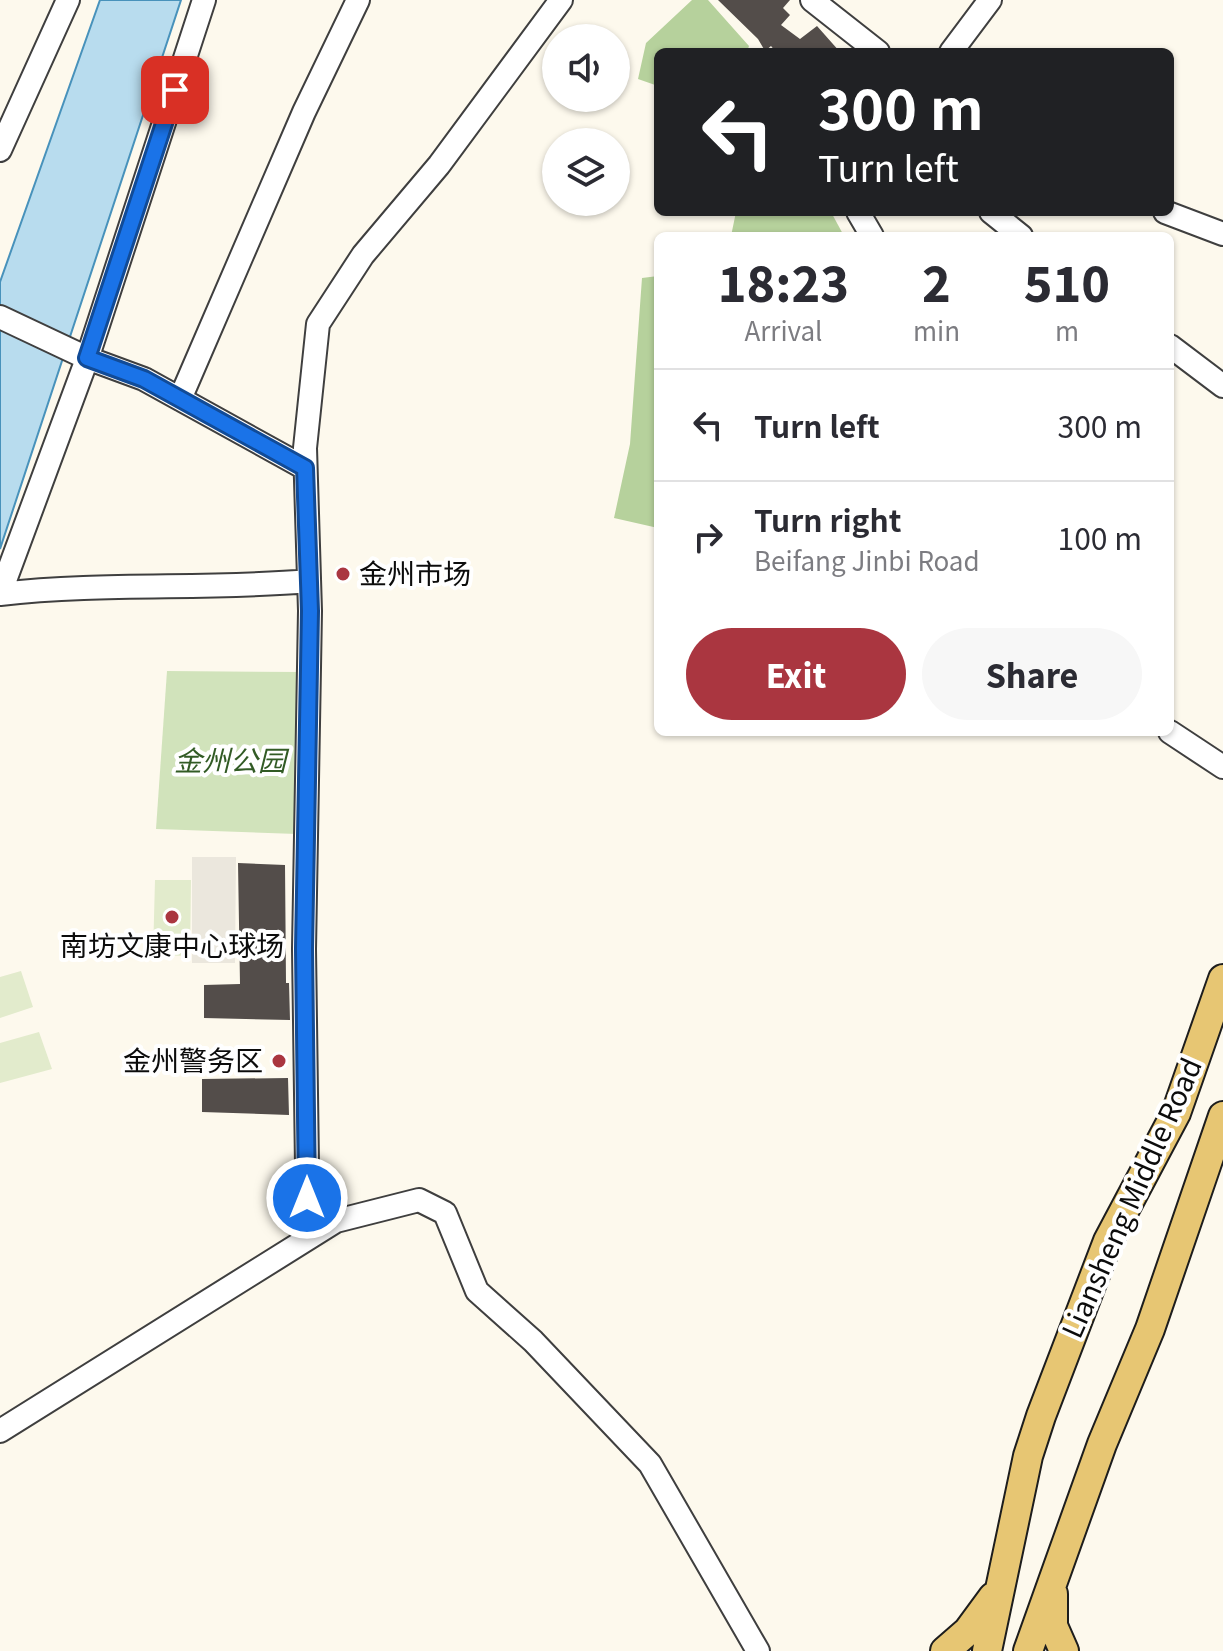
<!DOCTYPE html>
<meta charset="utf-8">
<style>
:root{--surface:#fff;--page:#f7f7f7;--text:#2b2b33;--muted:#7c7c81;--line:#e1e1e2;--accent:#aa3640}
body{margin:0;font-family:Georgia,"Noto Sans SC",serif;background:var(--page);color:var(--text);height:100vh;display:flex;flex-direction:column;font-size:30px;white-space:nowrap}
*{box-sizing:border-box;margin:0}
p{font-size:26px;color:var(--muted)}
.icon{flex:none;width:44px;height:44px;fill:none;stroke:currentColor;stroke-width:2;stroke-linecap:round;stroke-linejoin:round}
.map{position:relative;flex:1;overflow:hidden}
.details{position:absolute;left:654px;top:232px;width:520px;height:504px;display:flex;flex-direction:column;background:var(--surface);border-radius:12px;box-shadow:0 2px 6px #0004}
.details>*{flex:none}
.guide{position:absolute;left:654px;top:48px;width:520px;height:168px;border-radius:12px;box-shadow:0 2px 6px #0004;background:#202124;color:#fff;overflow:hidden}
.tools{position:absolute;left:542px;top:24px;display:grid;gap:16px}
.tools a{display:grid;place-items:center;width:88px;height:88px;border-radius:50%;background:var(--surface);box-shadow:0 2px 6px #0004;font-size:40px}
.pin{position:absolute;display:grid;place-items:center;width:68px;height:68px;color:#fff;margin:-34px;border-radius:16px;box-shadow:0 4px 12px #0006}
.me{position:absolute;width:88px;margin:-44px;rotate:0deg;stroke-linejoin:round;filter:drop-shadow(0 0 6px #0008)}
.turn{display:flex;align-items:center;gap:28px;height:168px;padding:0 32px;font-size:36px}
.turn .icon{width:104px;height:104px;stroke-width:2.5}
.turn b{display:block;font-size:56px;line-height:68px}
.eta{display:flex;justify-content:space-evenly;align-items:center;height:136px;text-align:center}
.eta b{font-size:48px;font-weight:800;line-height:56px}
.primary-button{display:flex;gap:16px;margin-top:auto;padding:16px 32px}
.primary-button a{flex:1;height:92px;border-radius:48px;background:var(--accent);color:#fff;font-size:32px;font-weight:800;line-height:92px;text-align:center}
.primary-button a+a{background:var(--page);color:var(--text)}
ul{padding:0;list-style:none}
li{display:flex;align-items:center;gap:24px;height:112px;padding:0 32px;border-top:2px solid var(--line)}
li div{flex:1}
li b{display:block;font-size:30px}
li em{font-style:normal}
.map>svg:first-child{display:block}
.green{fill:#d1e3bb}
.forest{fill:#b6d19c}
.pitch{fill:#e2ebcc}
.plaza{fill:#ebe7dd}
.water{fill:#b8dcee;stroke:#4892bb;stroke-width:2}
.building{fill:#534d4a}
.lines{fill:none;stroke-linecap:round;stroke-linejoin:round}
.minor-casing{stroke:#3f3f3f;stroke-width:26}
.major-casing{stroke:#1d1d1d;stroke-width:32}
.minor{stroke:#fff;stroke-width:22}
.major{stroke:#e7c673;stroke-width:28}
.route-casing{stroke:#114b97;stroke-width:20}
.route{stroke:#1a73e8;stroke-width:14}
.poi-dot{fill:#aa3640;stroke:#fff;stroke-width:3}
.labels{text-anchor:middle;stroke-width:8;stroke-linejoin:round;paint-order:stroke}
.poi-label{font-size:28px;fill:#0c0c0c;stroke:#fff;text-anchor:start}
.park-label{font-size:28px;font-style:italic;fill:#325b25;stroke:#fff}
.street-label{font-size:28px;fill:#0c0c0c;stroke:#fff}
</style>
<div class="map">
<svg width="1223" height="1651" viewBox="0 0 1223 1651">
<rect width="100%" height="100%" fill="#fdf9ed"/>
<path class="green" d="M167 671 301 672 297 834 156 829Z"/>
<path class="forest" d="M692 0H708L749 46 747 52H658V86L638 79 646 43Z
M736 212H831L844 236H731Z
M658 276V528L614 518 630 444 642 278Z"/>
<path class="pitch" d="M155 880H191L190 956 153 955Z
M21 971 33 1007 0 1018V977Z
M39 1032 52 1069 0 1083V1043Z"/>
<path class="plaza" d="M192 857H236L235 963H192Z"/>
<path class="water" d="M100 0H181L0 549V282Z"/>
<path class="building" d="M718 0H790L783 8 790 15 781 25 800 39 817 26 840 52H776L771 46 765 51 758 39Z
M238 863 285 865 286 983H289L290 1020 204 1018V985L240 984Z
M288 1078 289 1115 202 1112V1079Z"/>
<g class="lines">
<defs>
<path id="minor" d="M812 0 878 52
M951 52 990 0
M0 150 68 0
M858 212 872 236
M991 212 1021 236
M1165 212 1223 234
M0 317 87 358 144 379 305 468
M1170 346 1223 386
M180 399 304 112 358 0
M0 594 87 359 204 0
M0 594C103 582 206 590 309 581
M1170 732 1223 767
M308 1238 304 949 310 611 305 448 318 324 363 255 439 165 561 0
M0 1431 336 1221 419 1200 445 1213 477 1291 533 1341 650 1464 758 1651"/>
<path id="major" d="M1053 1594V1626L1064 1651
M945 1651 968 1631 993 1597
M987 1651 1028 1456 1041 1416 1108 1241 1176 1113 1223 979
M1028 1651 1102 1444 1150 1329 1223 1116"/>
</defs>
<use href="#minor" class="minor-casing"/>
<use href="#major" class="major-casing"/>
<use href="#minor" class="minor"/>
<use href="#major" class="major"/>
</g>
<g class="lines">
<defs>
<path id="route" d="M175 90 87 358 144 379 305 468 310 611 304 949 307 1198"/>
</defs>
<use href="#route" class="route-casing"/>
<use href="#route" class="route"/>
</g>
<g class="poi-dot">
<circle cx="343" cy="574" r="8"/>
<circle cx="172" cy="917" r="8"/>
<circle cx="279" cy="1061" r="8"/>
</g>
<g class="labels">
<g class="poi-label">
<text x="359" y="584">金州市场</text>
<text x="172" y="956" text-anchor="middle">南坊文康中心球场</text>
<text x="263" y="1071" text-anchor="end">金州警务区</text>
</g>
<g class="park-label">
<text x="230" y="771">金州公园</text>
</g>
<g class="street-label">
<text transform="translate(1132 1198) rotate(-66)" y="10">Liansheng Middle Road</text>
</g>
</g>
</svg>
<div class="tools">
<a><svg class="icon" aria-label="sound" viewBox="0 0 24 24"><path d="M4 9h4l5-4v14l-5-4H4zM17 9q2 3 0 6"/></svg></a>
<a><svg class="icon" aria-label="layers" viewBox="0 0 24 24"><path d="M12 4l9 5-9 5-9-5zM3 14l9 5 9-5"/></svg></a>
</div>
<div class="pin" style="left:175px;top:90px;background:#d93025"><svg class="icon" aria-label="arrive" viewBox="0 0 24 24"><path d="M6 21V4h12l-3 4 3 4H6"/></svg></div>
<svg class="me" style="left:307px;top:1198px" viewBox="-20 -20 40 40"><circle r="17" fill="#1a73e8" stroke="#fff" stroke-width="3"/><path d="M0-11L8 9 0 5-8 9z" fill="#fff"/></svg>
<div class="guide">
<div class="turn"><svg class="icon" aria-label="left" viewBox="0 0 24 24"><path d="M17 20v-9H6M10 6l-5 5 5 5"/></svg><div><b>300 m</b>Turn left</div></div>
</div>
<section class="details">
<div class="eta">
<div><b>18:23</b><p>Arrival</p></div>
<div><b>2</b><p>min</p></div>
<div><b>510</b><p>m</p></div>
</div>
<ul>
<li><svg class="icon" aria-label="left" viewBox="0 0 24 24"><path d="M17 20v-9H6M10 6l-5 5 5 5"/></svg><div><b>Turn left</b></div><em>300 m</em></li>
<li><svg class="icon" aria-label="right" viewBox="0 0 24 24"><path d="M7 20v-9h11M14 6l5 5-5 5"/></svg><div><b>Turn right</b><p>Beifang Jinbi Road</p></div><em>100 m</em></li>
</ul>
<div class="primary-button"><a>Exit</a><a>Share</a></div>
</section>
</div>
